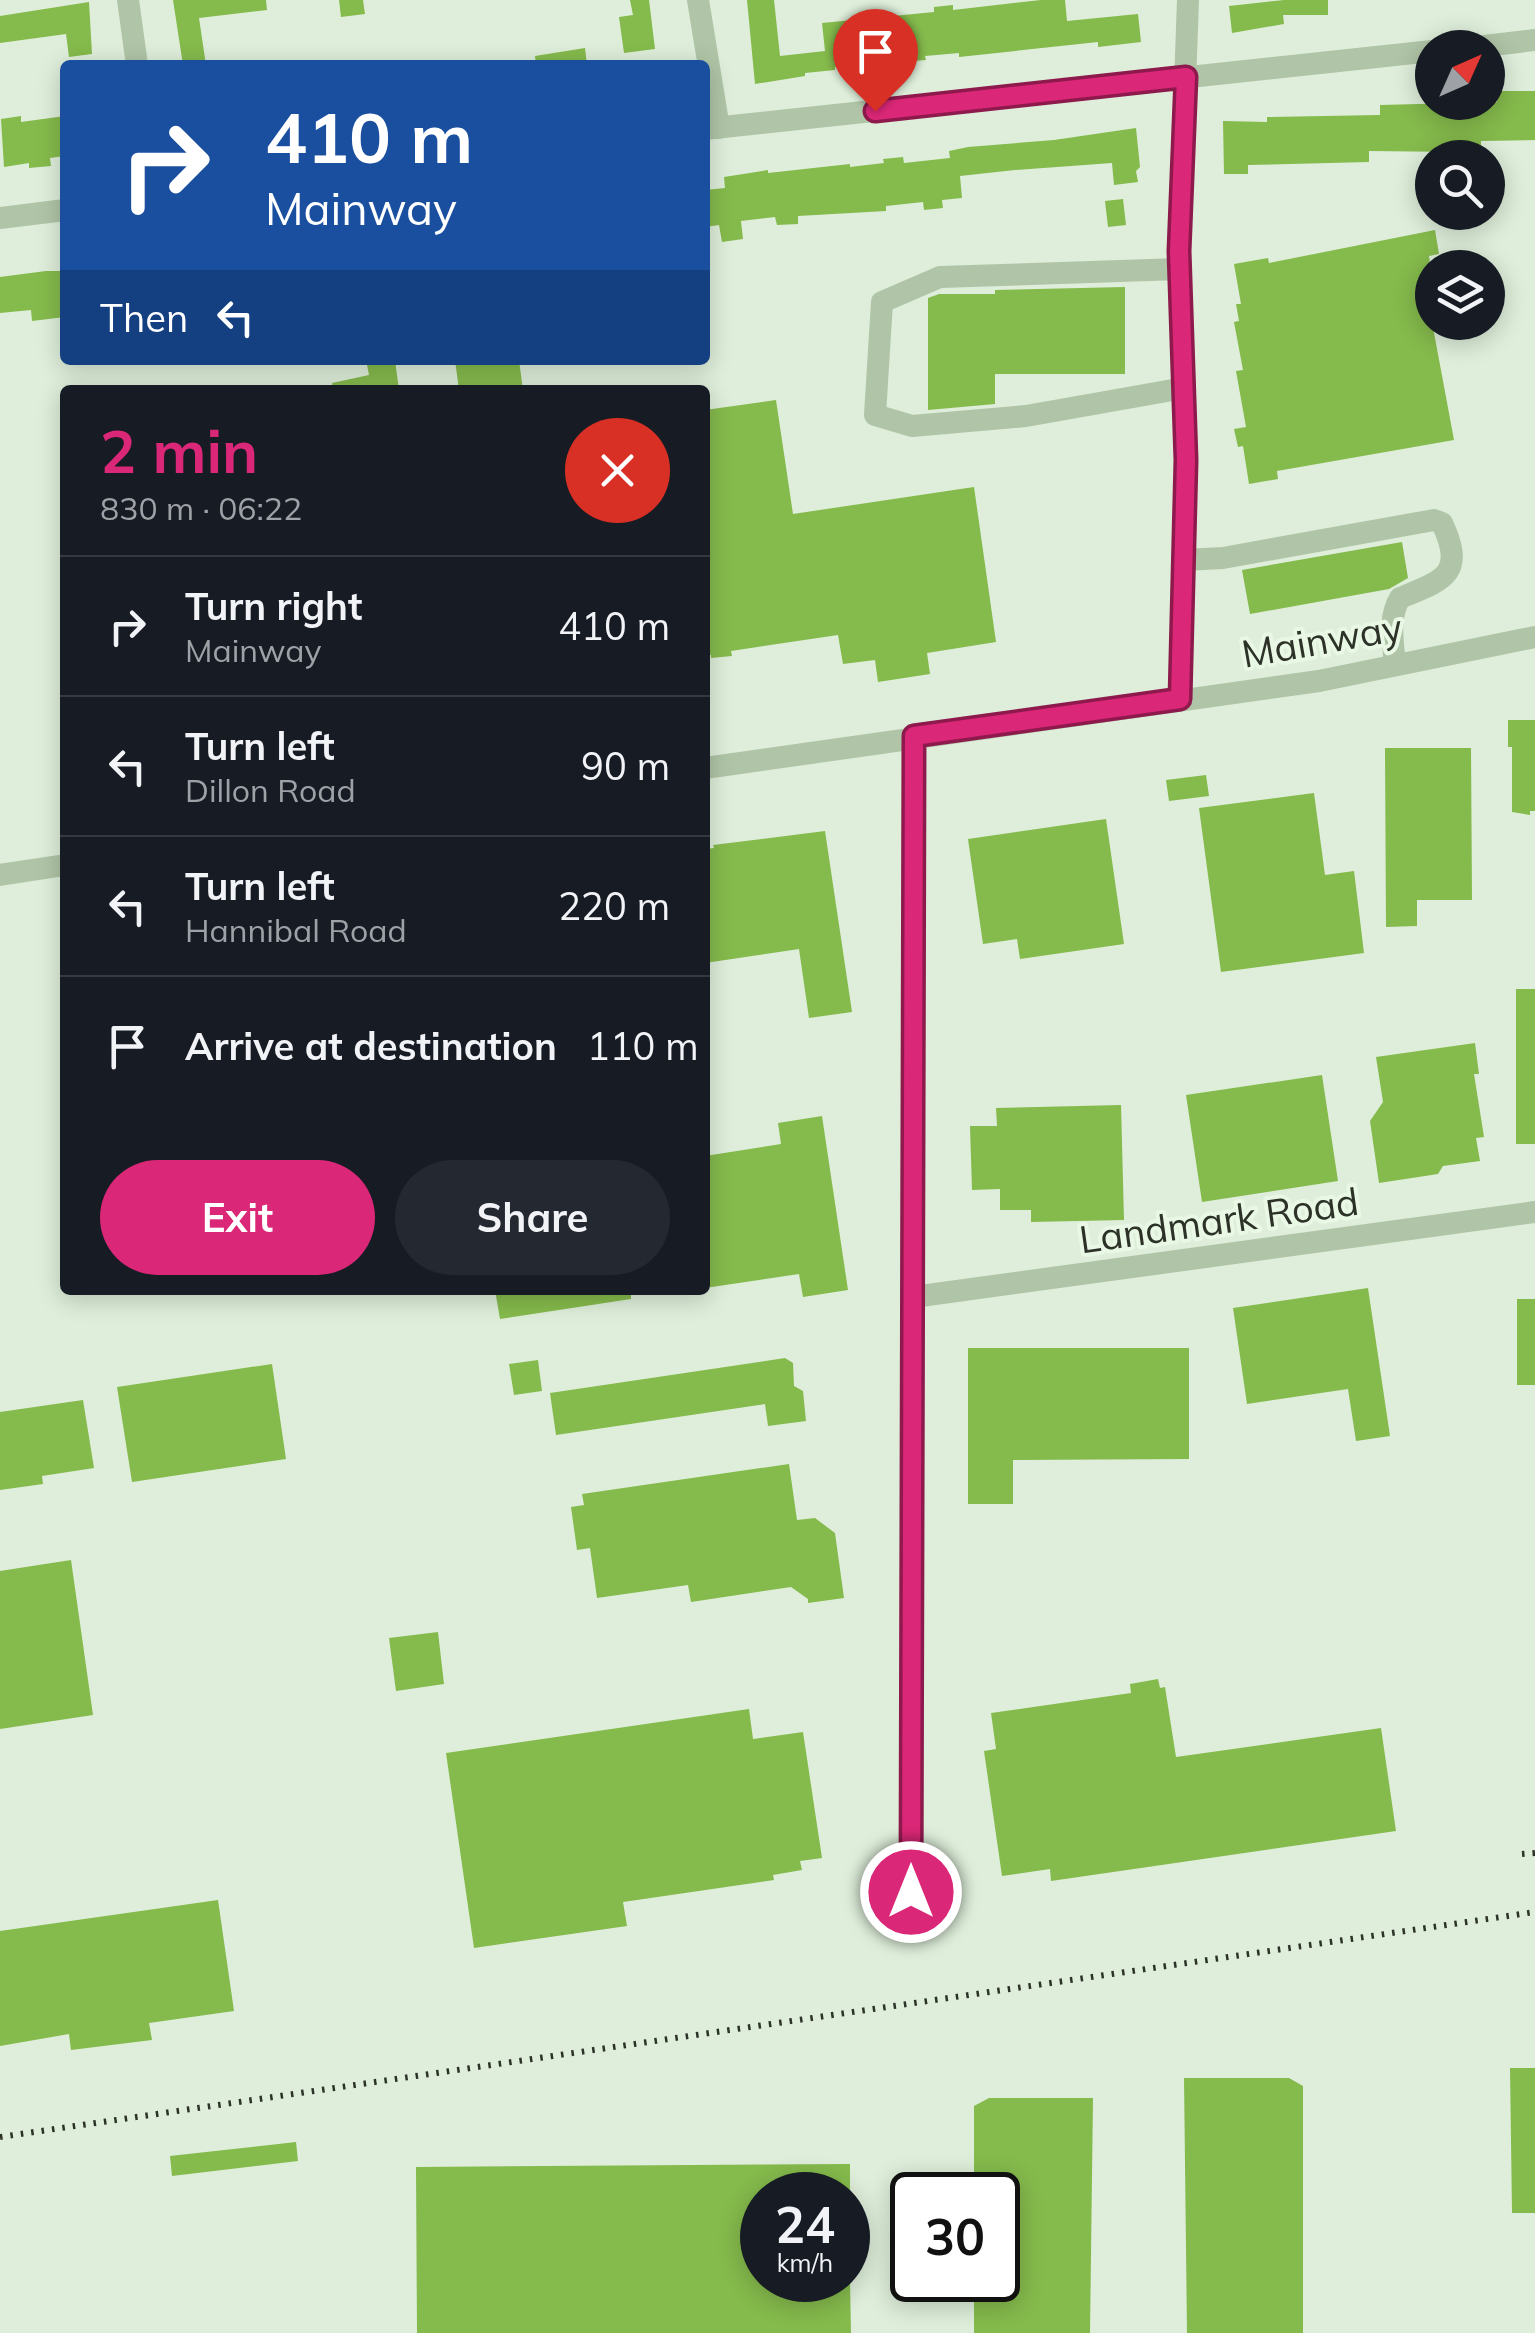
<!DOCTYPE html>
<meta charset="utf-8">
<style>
:root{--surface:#171b24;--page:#242831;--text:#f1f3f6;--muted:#9ea1a6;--line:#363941;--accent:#db2777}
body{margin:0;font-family:Mulish,sans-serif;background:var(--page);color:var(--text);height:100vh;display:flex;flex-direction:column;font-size:38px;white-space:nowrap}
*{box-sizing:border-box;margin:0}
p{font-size:32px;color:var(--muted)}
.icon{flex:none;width:55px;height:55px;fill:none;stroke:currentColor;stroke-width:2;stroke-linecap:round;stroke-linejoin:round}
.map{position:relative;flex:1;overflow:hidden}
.panel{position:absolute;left:60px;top:385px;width:650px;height:910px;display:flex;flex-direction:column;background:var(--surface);border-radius:10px;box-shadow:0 5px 25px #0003}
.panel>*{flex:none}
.hud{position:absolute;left:60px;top:60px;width:650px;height:305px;border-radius:10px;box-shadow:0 5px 25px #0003;background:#1a4fa0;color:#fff;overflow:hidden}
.needle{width:65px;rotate:45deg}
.fabs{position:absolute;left:1415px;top:30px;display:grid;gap:20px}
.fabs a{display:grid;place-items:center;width:90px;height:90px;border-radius:50%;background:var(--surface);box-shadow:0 5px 25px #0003;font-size:50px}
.speed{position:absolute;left:740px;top:2172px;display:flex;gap:20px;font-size:50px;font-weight:700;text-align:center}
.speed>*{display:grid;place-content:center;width:130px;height:130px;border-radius:50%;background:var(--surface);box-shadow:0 5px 25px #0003;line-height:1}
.speed small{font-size:25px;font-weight:400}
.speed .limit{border:5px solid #111;border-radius:15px;background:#fff;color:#111}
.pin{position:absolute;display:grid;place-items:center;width:85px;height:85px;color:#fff;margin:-102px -42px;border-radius:50% 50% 50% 0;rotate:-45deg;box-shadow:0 0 10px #0007}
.pin .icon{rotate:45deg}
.me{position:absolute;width:110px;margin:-55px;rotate:0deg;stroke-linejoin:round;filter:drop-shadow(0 0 8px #0008)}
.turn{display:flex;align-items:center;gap:35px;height:210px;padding:0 40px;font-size:45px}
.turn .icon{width:130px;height:130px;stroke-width:2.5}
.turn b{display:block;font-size:70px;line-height:85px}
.then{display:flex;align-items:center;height:95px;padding:0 40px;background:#0003;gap:20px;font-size:38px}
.round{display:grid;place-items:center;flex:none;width:105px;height:105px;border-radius:52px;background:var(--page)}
.headline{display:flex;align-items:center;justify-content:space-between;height:170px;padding:0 40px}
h1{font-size:60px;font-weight:700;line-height:75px;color:var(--accent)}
.cta{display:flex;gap:20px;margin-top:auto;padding:20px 40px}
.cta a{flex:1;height:115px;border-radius:60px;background:var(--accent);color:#fff;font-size:40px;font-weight:700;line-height:115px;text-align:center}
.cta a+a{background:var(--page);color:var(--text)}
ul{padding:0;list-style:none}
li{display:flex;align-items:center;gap:30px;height:140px;padding:0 40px;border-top:2px solid var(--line)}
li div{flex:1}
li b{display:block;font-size:38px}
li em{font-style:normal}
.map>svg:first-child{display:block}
.building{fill:#85ba4c}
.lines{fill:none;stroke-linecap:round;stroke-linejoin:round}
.minor{stroke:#b0c5a7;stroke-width:22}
.rail{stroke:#2c3227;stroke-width:6;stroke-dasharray:2.5 8;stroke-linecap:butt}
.route-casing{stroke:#8e194d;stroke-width:25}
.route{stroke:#db2777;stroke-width:18}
.labels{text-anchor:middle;stroke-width:8;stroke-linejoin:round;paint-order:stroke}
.street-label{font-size:38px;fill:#2c3227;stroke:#e9f7e5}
</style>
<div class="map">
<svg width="1535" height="2333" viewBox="0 0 1535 2333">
<rect width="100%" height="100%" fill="#deeeda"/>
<path class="building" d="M173 0H266L267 10 199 18 206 65H183Z
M339 0H363L365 14 341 17Z
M630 0H649L655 49 624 53 619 17 633 15Z
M747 0H774L780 56 825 51 822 23 934 12V7L953 5V10L1041 0H1065L1067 21 1138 14 1141 42 1098 47V42L959 57V53L925 56 926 60 835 67V70L805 73V76L755 84Z
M1284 0H1328V15H1283L1284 24 1232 33 1229 6Z
M89 2 92 54 69 57 66 34 0 43V16Z
M585 48 587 65H536L535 56Z
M1497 91H1535V140L1481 141V150L1458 152 1369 151V162L1248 165V174H1224L1223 121 1267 122V117L1380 115V105L1497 102Z
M21 116V122L65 116V156L50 158 51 166 29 168V163L4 167 1 119Z
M1136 128 1140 167 1136 171 1138 182 1114 185 1112 163 1015 170 960 176 962 198 942 200 943 208 924 210 923 202 886 206V211L798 216V224L777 225 775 217 741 221 743 239 722 242 719 225 705 227V190L725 188 724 177 768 170V173L850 164V167L884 163 883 159 903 157 904 163 950 158 949 151 968 147 1054 140Z
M1123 199 1126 225 1108 227 1105 201Z
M1435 230 1439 254 1429 256 1432 277V322L1454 440 1277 471 1278 479 1249 484 1243 446 1238 447 1234 429 1246 427 1236 371 1243 370 1234 322 1239 321 1236 304H1241L1234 264 1268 258 1269 263Z
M46 271H65V317L32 321 31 310 0 313V277Z
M1125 287V374H995V404L928 410V298L939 294H995V290Z
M366 360H395L399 390H333L332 383 369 375Z
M455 360H519L523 390H459Z
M776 400 793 514 974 487 996 642 927 653 930 674 878 682 875 660 843 664 838 635 731 651 732 656 711 658V655H705V410Z
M1402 542 1408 578 1389 589 1250 614 1242 570Z
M1508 720H1535V811H1530V815L1512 812V747H1508Z
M1385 748H1471L1472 900H1417V926L1386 927Z
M1206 775 1209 796 1169 801 1166 780Z
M1314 793 1325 875 1354 871 1364 953 1221 972 1199 808Z
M1106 819 1124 944 1020 959 1017 939 983 944 968 839Z
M825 831 852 1012 809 1018 799 949 705 963V849L714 848 713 845Z
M1516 989H1535V1144H1516Z
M1475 1043 1479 1074H1474L1484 1137 1476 1138 1480 1161 1443 1166 1438 1174 1379 1183 1370 1121 1383 1102 1376 1057Z
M1322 1075 1338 1181 1202 1202 1186 1095Z
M1121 1105 1124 1220 1031 1222V1210H1000V1189L972 1190 970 1126H997L996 1108Z
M822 1116 848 1290 803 1297 799 1274 705 1288V1156L781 1144 778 1123Z
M1368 1288 1390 1436 1356 1441 1348 1389 1247 1404 1233 1308Z
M495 1290H631V1299L500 1319Z
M1517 1299H1535V1385H1517Z
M968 1348H1189V1459L1013 1460V1504H968Z
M785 1358 793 1363 794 1386 803 1391 806 1421 768 1426 765 1404 556 1435 550 1393Z
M538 1360 542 1391 514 1395 509 1364Z
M272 1364 286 1459 132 1482 117 1387Z
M83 1400 94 1468 42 1476 43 1484 0 1490V1412Z
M789 1464 797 1520 815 1518 835 1533 844 1598 808 1603V1599L791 1587 691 1602 688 1585 597 1598 590 1548 577 1550 571 1507 584 1505 582 1494Z
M71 1560 93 1715 0 1729V1571Z
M438 1632 444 1684 396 1691 389 1638Z
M1158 1679 1160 1688 1165 1687 1176 1757 1381 1728 1396 1831 1051 1881 1050 1869 1002 1876 984 1751 996 1749 991 1713 1131 1693 1130 1684Z
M749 1709 753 1739 803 1732 822 1858 800 1861 802 1870 773 1875 774 1880 623 1902 627 1926 474 1948 446 1753Z
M218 1900 234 2011 149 2023 152 2040 71 2050 69 2034 0 2046V1931Z
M1510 2068H1535V2213H1512Z
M1184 2078H1289L1303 2086V2333H1187Z
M989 2098H1093L1090 2333H974V2280H998V2195H974V2106Z
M296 2142 298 2161 172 2176 170 2156Z
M850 2164V2195H762V2280H850L851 2333H417L416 2167Z"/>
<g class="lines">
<path class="minor" d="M128 0 137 65
M698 0 719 128
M1467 48 1535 40
M705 129 1432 51
M0 218 65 210
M1180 269 940 277 882 302 875 415 912 426 1026 416 1184 388
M1184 560 1223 558 1434 520 1442 523C1466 574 1444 580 1400 598 1388 617 1393 643 1395 665
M1181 699 1186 460 1179 251 1188 0
M705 768 1319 681 1535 637
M0 875 65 865
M913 1297 1535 1212
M911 1892 915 736"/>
<path class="rail" d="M1522 1854 1535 1853
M0 2137 1535 1912"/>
</g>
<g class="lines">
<defs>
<path id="route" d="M875 111 1186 77 1179 251 1186 460 1180 699 914 736 911 1892"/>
</defs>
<use href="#route" class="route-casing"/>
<use href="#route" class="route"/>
</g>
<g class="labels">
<g class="street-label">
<text transform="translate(1322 641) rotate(-10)" y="13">Mainway</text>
<text transform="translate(1219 1221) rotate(-8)" y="13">Landmark Road</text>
</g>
</g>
</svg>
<div class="fabs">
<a><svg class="needle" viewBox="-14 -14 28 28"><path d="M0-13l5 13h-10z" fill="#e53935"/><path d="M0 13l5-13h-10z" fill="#9ea1a6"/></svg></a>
<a><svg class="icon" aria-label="search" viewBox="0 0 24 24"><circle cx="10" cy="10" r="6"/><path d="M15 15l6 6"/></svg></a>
<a><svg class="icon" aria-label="layers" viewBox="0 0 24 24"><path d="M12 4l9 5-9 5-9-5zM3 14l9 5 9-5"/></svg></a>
</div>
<div class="speed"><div>24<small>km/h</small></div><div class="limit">30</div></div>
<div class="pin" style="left:875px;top:111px;background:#d93025"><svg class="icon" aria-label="arrive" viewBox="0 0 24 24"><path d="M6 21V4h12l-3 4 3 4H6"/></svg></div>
<svg class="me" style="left:911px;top:1892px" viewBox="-20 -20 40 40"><circle r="17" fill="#db2777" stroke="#fff" stroke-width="3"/><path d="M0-11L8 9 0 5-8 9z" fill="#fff"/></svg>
<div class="hud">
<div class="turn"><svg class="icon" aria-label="right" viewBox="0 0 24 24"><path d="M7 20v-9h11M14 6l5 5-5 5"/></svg><div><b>410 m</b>Mainway</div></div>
<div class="then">Then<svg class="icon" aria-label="left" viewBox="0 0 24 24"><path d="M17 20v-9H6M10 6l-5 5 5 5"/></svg></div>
</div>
<section class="panel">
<div class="headline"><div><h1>2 min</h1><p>830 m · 06:22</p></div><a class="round" style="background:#d93025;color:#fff"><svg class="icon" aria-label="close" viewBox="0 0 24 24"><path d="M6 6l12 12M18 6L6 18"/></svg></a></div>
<ul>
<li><svg class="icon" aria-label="right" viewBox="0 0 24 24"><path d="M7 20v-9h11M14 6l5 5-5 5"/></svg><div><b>Turn right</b><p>Mainway</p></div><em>410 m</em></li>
<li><svg class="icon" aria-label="left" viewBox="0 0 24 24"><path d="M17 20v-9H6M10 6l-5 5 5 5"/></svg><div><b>Turn left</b><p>Dillon Road</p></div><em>90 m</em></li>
<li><svg class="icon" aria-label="left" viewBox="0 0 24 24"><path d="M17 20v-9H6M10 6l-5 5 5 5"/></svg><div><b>Turn left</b><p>Hannibal Road</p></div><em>220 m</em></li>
<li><svg class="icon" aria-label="arrive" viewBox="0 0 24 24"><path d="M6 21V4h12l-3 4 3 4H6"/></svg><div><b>Arrive at destination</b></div><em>110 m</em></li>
</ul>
<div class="cta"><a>Exit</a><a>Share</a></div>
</section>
</div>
